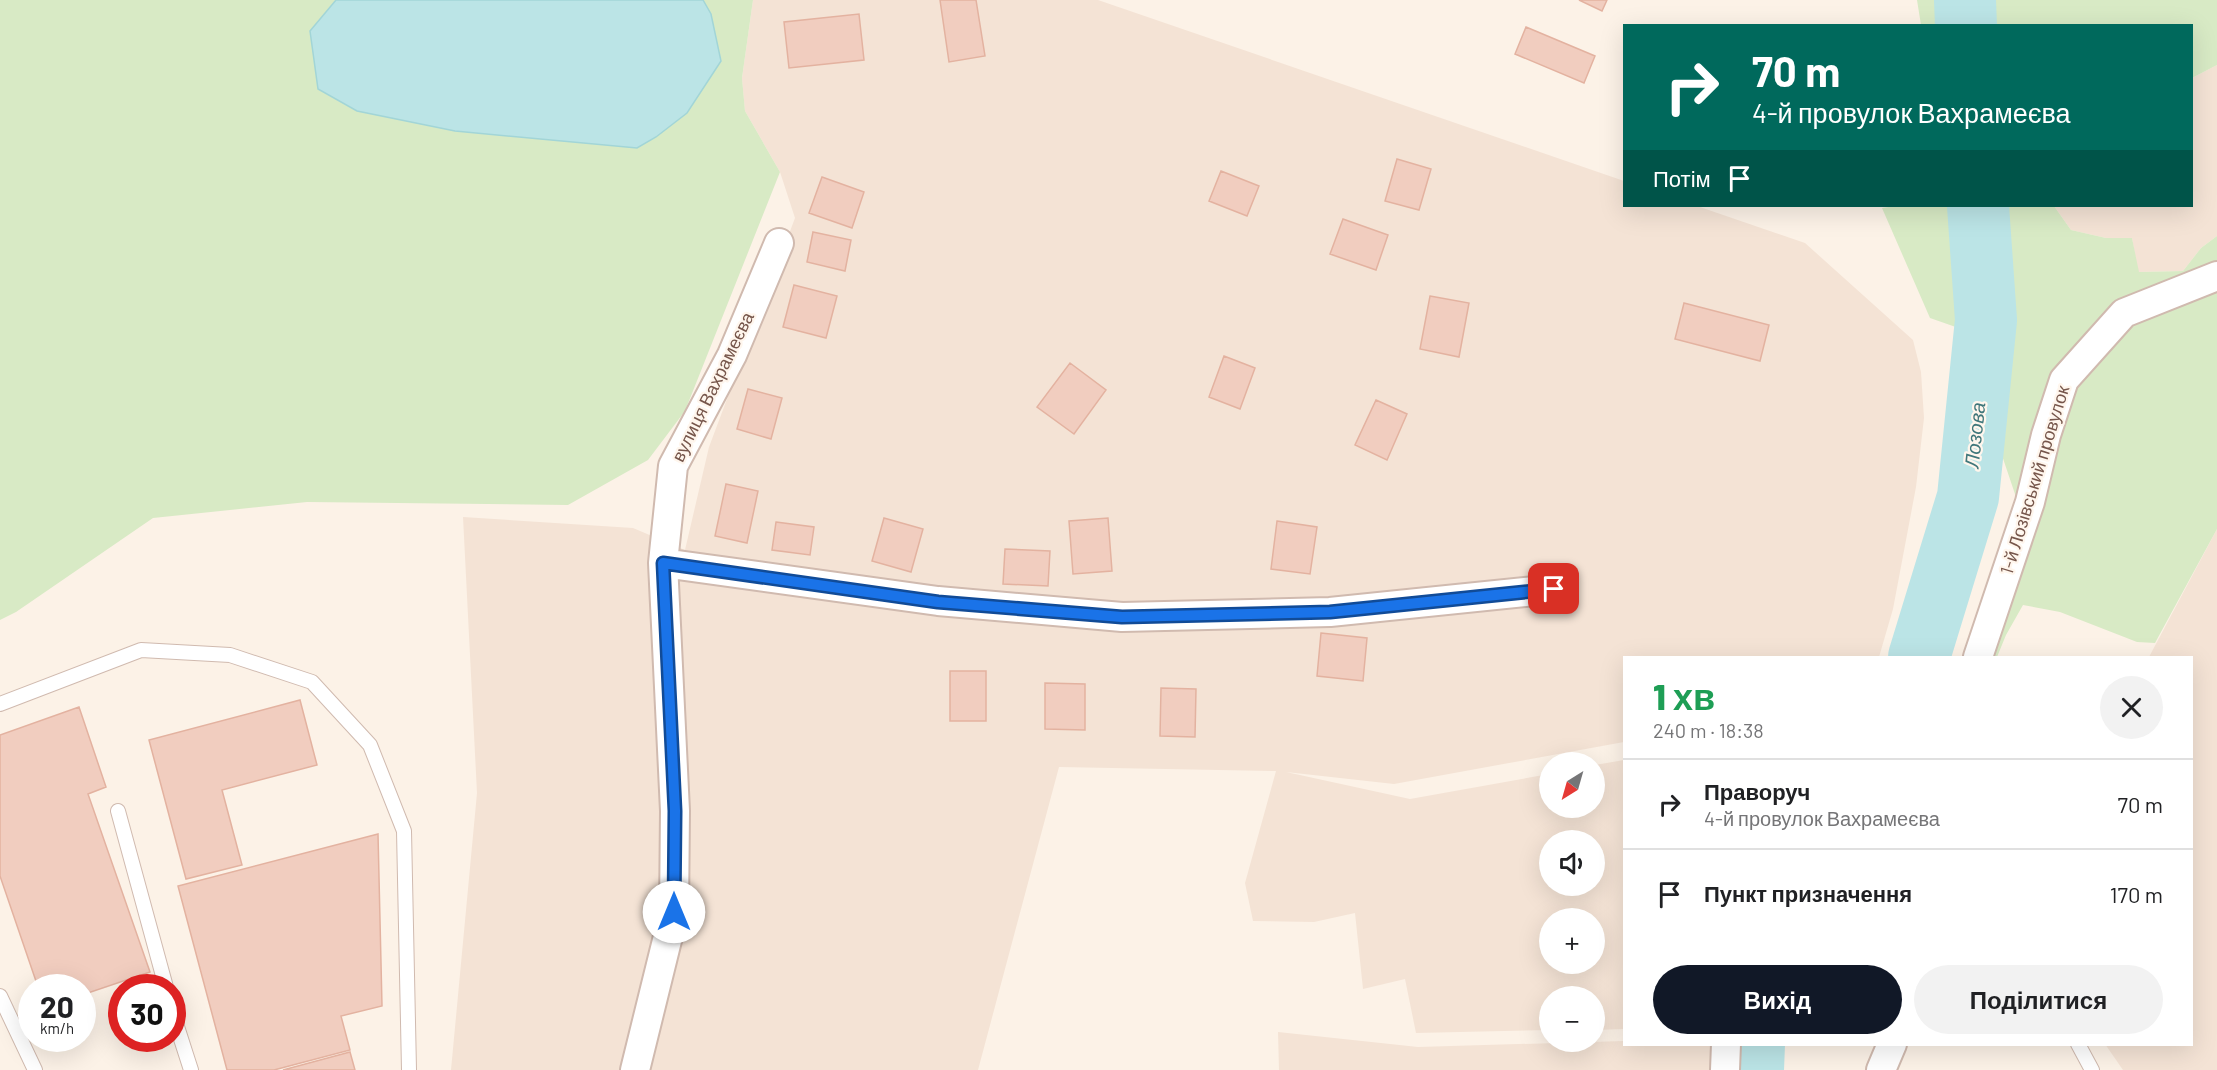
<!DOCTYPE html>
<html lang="uk">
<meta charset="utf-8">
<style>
:root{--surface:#fff;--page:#f2f2f2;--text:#202124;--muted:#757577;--line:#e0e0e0;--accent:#111827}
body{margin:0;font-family:Barlow,sans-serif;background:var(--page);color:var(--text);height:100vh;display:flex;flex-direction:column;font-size:22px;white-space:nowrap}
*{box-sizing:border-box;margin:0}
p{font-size:20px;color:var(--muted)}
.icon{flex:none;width:33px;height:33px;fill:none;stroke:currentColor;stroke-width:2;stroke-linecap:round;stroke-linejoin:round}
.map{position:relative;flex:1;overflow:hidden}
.side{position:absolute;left:1623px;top:656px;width:570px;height:390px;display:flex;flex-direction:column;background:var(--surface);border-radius:0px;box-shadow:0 6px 24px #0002}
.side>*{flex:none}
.guide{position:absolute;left:1623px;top:24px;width:570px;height:183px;border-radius:0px;box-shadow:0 6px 24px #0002;background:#00695c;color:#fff;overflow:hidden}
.needle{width:39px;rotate:217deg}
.fabs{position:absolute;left:1539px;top:752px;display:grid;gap:12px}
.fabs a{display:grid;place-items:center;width:66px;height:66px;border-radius:50%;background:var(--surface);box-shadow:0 6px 24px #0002;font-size:30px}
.speed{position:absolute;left:18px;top:974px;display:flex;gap:12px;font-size:30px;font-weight:700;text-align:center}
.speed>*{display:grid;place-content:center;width:78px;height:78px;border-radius:50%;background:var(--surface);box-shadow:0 6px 24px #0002;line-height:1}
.speed small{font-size:15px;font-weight:400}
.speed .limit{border:9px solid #d22;background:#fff;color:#111}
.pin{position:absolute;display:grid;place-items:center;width:51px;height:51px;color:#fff;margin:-26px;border-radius:12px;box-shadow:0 3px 9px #0006}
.me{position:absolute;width:66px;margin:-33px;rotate:0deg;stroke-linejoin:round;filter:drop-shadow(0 0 4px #0008)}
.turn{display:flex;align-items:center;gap:21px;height:126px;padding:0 30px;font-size:27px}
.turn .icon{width:78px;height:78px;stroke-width:2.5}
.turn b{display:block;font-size:42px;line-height:51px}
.then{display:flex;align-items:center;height:57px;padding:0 30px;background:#0003;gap:12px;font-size:22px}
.round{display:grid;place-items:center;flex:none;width:63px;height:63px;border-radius:32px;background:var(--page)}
.overview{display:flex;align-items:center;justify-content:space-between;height:102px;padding:0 30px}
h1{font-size:36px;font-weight:800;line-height:45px;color:#1e9e55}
.button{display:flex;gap:12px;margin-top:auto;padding:12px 30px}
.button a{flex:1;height:69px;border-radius:36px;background:var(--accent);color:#fff;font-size:24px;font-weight:800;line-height:69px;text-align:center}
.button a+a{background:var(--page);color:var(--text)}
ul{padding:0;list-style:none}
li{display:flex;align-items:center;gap:18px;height:90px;padding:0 30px;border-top:2px solid var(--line)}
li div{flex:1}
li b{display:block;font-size:22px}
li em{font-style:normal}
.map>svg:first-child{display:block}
.residential{fill:#f4e3d5;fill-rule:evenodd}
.green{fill:#d8eac5}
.water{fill:#bbe4e6;stroke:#a2d5d7;stroke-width:1.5}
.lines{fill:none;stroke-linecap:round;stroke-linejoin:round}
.river{stroke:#bbe4e6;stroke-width:62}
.building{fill:#f1cdbf;stroke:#e3b2a0;stroke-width:1.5}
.service-casing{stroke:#d0baaf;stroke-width:16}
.minor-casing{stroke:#d0baaf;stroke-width:32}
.service{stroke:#fff;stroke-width:14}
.minor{stroke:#fff;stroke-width:28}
.route-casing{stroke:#114b97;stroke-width:15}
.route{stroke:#1a73e8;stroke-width:10}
.labels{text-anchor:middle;stroke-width:4.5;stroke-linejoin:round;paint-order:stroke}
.street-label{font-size:18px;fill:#76564b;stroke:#fff6ed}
.water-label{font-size:20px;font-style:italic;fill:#40777b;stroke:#fff6ed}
</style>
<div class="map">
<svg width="2217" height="1070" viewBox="0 0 2217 1070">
<rect width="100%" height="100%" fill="#fcf2e7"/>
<path class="residential" d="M753 0H1098L1624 181V206H1697L1805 243 1913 340 1921 372 1924 418 1916 487 1893 609 1879 657H1624V742L1394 784 1286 772 1410 799 1549 774 1550 807H1594L1595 765 1624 760V1029L1595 1030 1594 996H1550L1549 1030 1416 1033 1405 979 1363 989 1355 913 1314 922 1253 921 1245 883 1276 771 1059 767 978 1070H451L477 793 463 517 633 528 685 550 709 447 795 218 780 172 745 111 742 78ZM1550 840H1594V885H1550ZM1550 918H1594V963H1550Z
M2217 65V236L2201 248 2183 271 2138 272 2132 238H2106L2071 230 2054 206H2192V78Z
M2217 529V1070H2123L2105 1044H2192V657H2149Z
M1278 1032 1418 1047 1624 1041V1044H1713L1712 1070H1279Z"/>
<path class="green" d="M0 0H336L310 31 455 131 637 147 711 14 703 0H753L742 78 745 111 780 172 685 411 648 460 568 505 307 502 153 518 16 612 0 620Z
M1917 0H2217V65L2192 78V26L1921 25Z
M1895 206H2054L2071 230 2106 238H2132L2139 272 2183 271 2201 248 2217 236V529L2155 643 2137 642 2060 612 2023 605 2006 635 1997 657H1966L2017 500 1986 408 2000 354 1970 332 1930 318 1882 208Z"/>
<path class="water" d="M336 0H703L711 14 721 61 687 113 656 137 637 148 455 131 357 111 318 89 310 31Z"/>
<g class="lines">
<path class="river" d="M1965 0 1966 26
M1919 657 1968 497 1986 320 1978 206
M1753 1070 1754 1044"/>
</g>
<path class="building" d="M940 0H976L985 56 949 62Z
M1579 0H1607L1602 11Z
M859 14 864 60 789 68 784 22Z
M1526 27 1595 56 1584 83 1515 54Z
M1397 159 1431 169 1419 210 1385 201Z
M1221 171 1259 186 1247 216 1209 201Z
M822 177 864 192 852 228 809 213Z
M1343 219 1388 235 1376 270 1330 254Z
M813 232 851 240 845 271 807 262Z
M794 285 837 296 826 338 783 327Z
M1430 296 1469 303 1459 357 1420 349Z
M1684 303 1769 325 1760 361 1675 339Z
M1224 356 1255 368 1240 409 1209 397Z
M1070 363 1106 390 1074 434 1037 407Z
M748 389 782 398 771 439 737 429Z
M1376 400 1407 414 1387 460 1355 445Z
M726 484 758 491 747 543 715 536Z
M884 518 923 529 911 572 872 561Z
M1108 518 1112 571 1073 574 1069 521Z
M1277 521 1317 527 1310 574 1271 569Z
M776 522 814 527 810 555 772 550Z
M1005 549 1050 551 1048 586 1003 584Z
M1321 633 1367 638 1363 681 1317 676Z
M950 671H986V721H950Z
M1045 683 1085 684V730L1045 729Z
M1161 688 1196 689 1195 737 1160 736Z
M300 700 317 765 222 790 242 865 186 879 149 740Z
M79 707 106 787 88 794 150 972 82 995V987H38L0 876V735Z
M378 834 382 1006 341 1016 350 1050 274 1070H227L178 886Z
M350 1052 355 1070H283Z"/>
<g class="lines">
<defs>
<path id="service" d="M0 704 141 650 230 655 312 682 370 745 404 831 409 1070
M118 811 166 987
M0 996 35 1070
M172 1011 191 1070
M2078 1044 2092 1070"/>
<path id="minor" d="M663 563 938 601 1122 617 1330 612 1554 589
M1978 657 2030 502 2046 435 2064 380 2124 313 2217 276
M635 1070 674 912 675 811 663 563 673 466 732 355 779 243
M1725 1070 1726 1044
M1881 1070 1892 1044"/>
</defs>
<use href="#service" class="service-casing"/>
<use href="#minor" class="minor-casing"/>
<use href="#service" class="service"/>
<use href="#minor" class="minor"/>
</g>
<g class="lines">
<defs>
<path id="route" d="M674 912 675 811 663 563 938 602 1122 617 1330 612 1554 589"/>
</defs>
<use href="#route" class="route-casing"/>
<use href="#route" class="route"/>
</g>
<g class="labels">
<g class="street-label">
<text transform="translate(713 387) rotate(-64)" y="6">вулиця Вахрамеєва</text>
<text transform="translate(2035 480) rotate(-73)" y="6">1-й Лозівський провулок</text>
</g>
<g class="water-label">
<text transform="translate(1975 435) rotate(-84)" y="7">Лозова</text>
</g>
</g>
</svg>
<div class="fabs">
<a><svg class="needle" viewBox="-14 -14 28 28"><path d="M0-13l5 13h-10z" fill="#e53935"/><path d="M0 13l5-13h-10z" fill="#757577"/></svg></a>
<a><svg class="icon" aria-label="sound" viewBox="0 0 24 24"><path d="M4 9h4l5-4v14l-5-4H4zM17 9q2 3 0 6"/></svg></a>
<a>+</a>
<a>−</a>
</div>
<div class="speed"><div>20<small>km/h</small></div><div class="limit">30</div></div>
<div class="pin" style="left:1554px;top:589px;background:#d93025"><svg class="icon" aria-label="arrive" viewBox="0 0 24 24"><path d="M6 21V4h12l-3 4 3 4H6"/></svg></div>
<svg class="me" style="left:674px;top:912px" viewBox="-20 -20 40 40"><circle r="19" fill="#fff"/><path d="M0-13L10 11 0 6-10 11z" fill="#1a73e8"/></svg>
<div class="guide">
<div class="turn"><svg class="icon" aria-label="right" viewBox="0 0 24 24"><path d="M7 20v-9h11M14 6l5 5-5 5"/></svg><div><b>70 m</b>4-й провулок Вахрамеєва</div></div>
<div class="then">Потім<svg class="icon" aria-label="arrive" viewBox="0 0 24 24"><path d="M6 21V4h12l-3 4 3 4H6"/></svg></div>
</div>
<section class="side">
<div class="overview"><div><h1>1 хв</h1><p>240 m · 18:38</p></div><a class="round"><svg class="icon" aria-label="close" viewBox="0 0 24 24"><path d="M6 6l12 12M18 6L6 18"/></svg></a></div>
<ul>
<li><svg class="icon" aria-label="right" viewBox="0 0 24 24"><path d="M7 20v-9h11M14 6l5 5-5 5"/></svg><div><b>Праворуч</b><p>4-й провулок Вахрамеєва</p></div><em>70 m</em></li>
<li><svg class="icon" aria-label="arrive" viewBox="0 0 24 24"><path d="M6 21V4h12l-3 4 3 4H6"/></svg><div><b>Пункт призначення</b></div><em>170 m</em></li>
</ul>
<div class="button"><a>Вихід</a><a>Поділитися</a></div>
</section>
</div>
